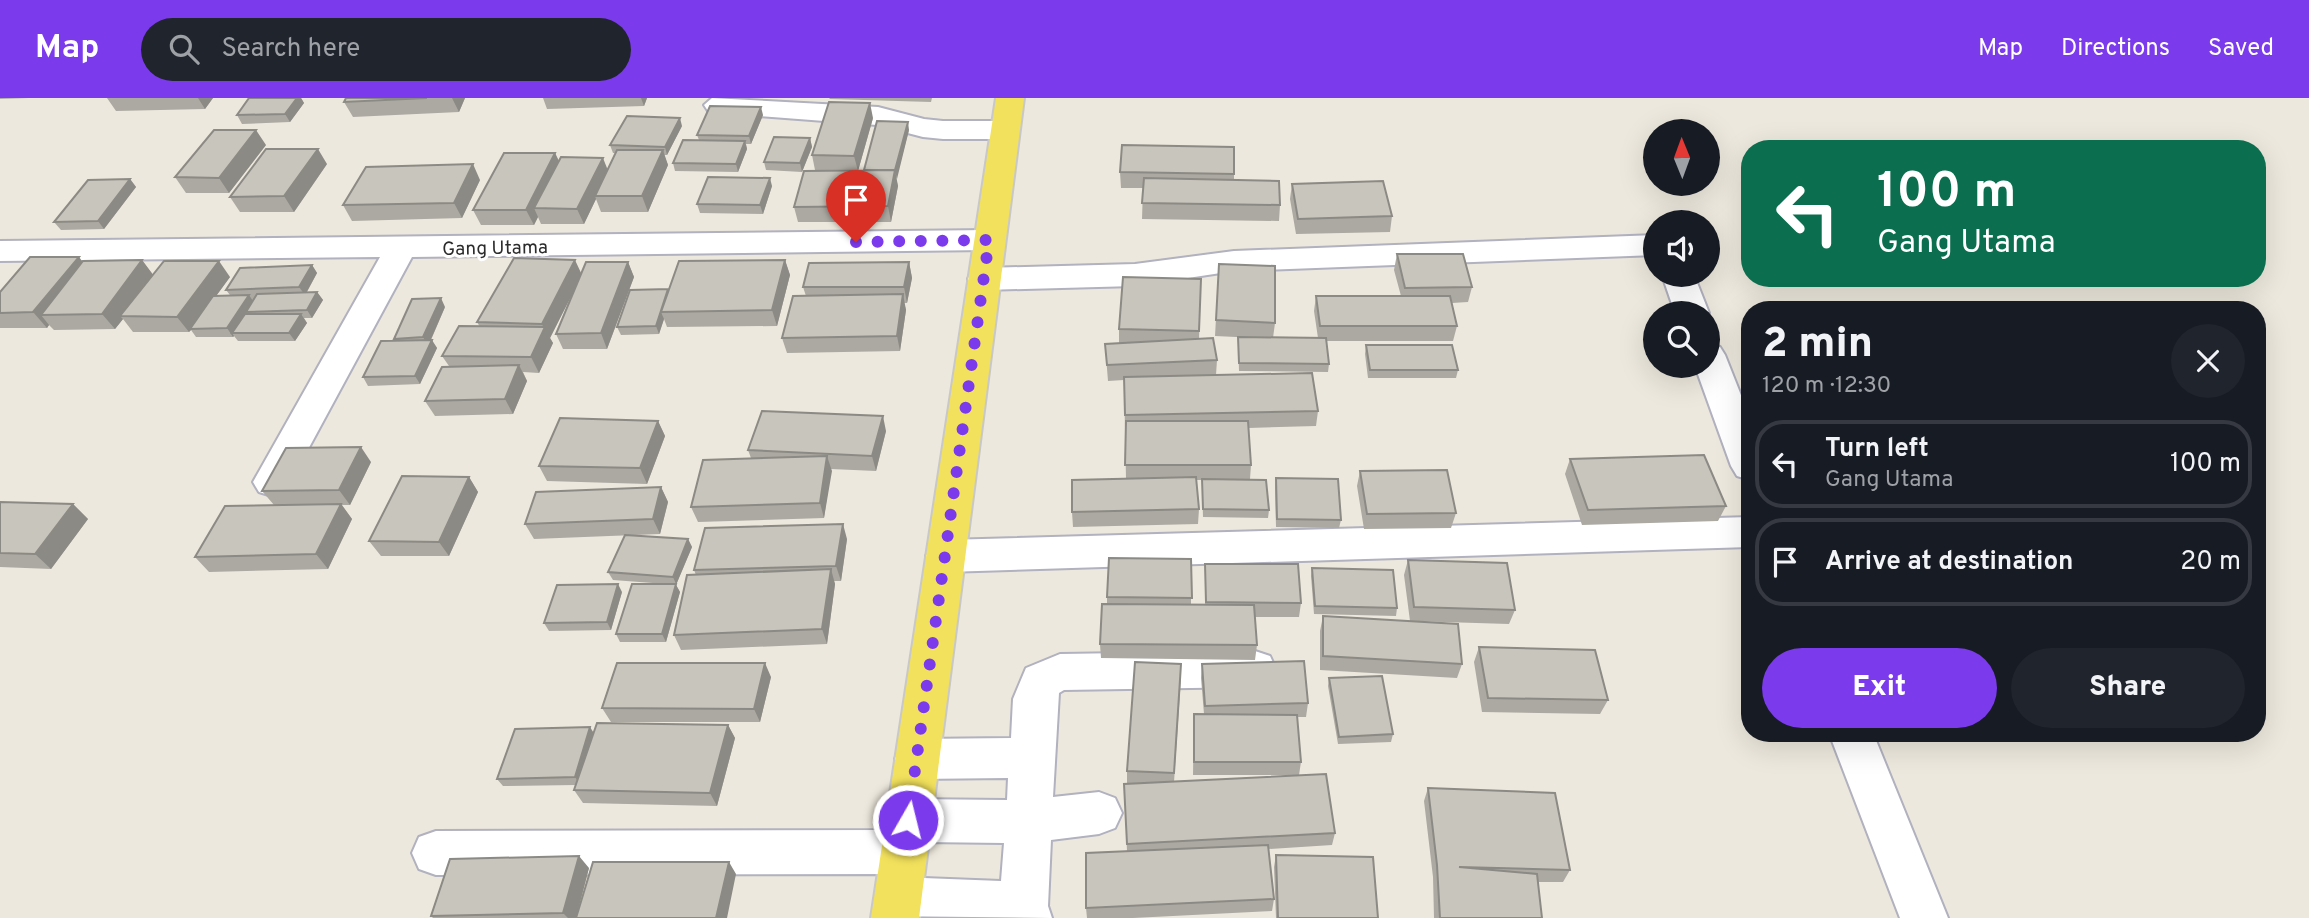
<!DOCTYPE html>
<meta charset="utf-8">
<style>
:root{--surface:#171b24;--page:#20242c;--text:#f1f3f6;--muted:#9ea1a6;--line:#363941;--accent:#7c3aed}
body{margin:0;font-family:Overpass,sans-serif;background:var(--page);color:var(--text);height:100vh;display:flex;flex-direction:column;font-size:26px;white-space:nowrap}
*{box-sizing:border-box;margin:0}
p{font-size:23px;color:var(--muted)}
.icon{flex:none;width:38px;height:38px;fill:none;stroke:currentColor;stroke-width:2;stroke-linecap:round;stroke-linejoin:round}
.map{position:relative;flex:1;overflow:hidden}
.drawer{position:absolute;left:1741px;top:203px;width:525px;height:441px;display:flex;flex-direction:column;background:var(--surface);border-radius:28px;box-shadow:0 7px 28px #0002}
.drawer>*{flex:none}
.top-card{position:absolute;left:1741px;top:42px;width:525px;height:147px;border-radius:28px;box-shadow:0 7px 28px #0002;background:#0b6e4f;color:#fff;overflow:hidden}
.needle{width:46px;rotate:359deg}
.fabs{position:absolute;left:1643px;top:21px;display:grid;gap:14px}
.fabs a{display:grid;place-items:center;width:77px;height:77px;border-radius:50%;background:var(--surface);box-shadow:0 7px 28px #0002;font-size:35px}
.pin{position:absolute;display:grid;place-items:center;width:60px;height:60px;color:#fff;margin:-72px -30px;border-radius:50% 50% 50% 0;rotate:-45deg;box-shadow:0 0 7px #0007}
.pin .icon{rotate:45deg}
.me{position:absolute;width:77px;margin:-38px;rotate:8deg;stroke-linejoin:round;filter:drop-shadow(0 0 5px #0008)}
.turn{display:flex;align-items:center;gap:24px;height:147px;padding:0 21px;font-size:32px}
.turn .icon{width:91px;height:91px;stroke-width:2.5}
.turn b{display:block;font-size:49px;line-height:60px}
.round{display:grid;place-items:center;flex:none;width:74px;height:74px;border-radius:37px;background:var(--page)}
.head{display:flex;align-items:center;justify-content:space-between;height:119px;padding:0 21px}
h1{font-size:42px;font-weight:800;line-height:52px}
.button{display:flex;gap:14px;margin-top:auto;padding:14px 21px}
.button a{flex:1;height:80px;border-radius:42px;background:var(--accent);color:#fff;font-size:28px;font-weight:800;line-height:80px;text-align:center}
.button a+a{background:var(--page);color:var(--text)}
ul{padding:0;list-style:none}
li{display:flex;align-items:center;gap:21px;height:88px;margin:0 14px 10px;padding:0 7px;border:4px solid var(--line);border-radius:28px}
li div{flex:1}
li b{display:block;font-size:26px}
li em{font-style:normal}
header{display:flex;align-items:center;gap:42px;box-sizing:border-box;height:98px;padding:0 35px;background:var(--accent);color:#fff}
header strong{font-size:33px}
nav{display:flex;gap:38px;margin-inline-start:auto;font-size:24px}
.search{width:490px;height:63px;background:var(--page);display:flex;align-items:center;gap:18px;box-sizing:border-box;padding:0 24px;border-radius:38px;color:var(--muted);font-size:26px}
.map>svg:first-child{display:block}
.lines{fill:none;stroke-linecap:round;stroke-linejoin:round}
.street-casing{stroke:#b1b1bf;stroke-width:4}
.primary-casing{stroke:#c8c8c8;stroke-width:4}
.street{fill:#fff;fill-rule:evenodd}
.primary{fill:#f2e15c;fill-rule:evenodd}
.wall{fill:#aca9a2}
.shaded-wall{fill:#8c8a84}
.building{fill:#c8c5bc;stroke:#8c8a84;stroke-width:2}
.route{stroke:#7c3aed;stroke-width:12;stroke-dasharray:0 21.6}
.labels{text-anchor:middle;stroke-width:6;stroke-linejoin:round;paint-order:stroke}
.street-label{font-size:19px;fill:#2b2b2b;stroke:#fff}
</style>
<header>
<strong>Map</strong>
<div class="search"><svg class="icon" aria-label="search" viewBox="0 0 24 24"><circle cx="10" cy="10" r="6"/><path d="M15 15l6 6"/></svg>Search here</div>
<nav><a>Map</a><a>Directions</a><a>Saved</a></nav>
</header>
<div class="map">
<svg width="2309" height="820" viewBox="0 0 2309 820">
<rect width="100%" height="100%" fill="#ede8dd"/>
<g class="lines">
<defs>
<path id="street" d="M712 0 878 9 924 21 943 23H1005L1015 26 1019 32 1015 38 1005 41H943L923 39 877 27 718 15 708 13 704 7Z
M989 132 1000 135 1005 142 1000 149 989 152 412 159 285 394 272 398 259 394 253 384 380 159 0 163V143Z
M1656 137V157L1234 173 1135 188 984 192 972 189 968 181 972 173 984 170 1135 166 1234 153Z
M1662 177H1694L1709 215 1708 216 1675 215Z
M1708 245 1720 249 1725 257 1750 320V382L1737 378 1731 368 1695 268H1708Z
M1750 419V449L946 474 932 469 926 458 932 447 946 442Z
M1255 553 1270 558 1276 571 1270 584 1255 589 1064 592 1059 595 1053 699 1099 694 1115 700 1122 715 1115 730 1099 736 1051 742 1048 808 1052 820 881 818 874 802 881 786 898 779 1001 783 1004 745 922 744 927 754 920 770 903 776 436 777 419 771 412 755 419 739 436 733 889 732 885 722 892 707 908 701 1007 702 1008 680 917 681 901 675 895 661 901 647 917 641 1011 640 1013 601 1026 570 1060 556Z
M1829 635H1873L1948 820H1900Z"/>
<path id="primary" d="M996 0H1024L919 820H871Z"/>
</defs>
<use href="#street" class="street-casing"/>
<use href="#primary" class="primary-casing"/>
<use href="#street" class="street"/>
<use href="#primary" class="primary"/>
</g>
<path class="wall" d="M0 0H29L0 1Z
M107 0H213L205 11 116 13Z
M249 0H301L304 5 290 24 242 26 237 17Z
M346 0H465L459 14 353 19 344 4Z
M543 0H647L644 8 547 11Z
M829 0H932L931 4 830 1Z
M763 17 751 46H746L747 51 738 74 675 73 673 65 699 42 697 37Z
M873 20 858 73H864L909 32 896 81 898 88 891 124H798L794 109 846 73 815 72 812 57Z
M682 28 667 57H664L668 67 648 114H601L596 101 584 126H541L538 119 534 127H481L473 112 555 55 559 63 607 72 616 55H613L610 47Z
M810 40 812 49 802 74 766 72 764 64Z
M266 47 229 95H186L175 79Z
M327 66 294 114H240L230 99Z
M1120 74 1234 76V82L1280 107 1279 123 1142 121 1143 90H1121Z
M130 81 136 89 104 131 61 132 54 124Z
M480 82 462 120 352 123 343 107Z
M1292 86 1392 118 1390 134 1296 136 1290 101Z
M772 88 763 116 700 115 697 106Z
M1397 156 1472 189 1468 204 1452 205 1457 228 1453 243H1326L1329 266 1328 274 1239 273 1238 239 1257 240 1215 238 1219 166 1275 225 1273 240H1318L1314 213 1316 198H1401L1394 172Z
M142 162 153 177 230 179 216 198 230 197 226 192 312 167 317 175 307 194H317L323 202 312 220H304L307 225 295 243H238L234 238 233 239H196L191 232 189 234H133L123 221 115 231 54 232 49 227 47 230H0V194L83 164Z
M785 162 790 177 777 228 667 229 664 221 659 236 621 237 617 229 668 191V193Z
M628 164 634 179 607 251H563L556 236 571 198 550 240 553 245 539 275 523 274 527 283 513 316 435 318 425 303 449 268 442 258 480 229 477 224 581 175Z
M909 164 912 180 907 205H904L906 212 900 253 787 255 782 240 806 198 803 189Z
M1201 181 1199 241 1217 262 1216 277 1318 313 1316 328 1248 330 1251 367 1250 381 1269 412 1268 420 1203 419 1202 382H1196L1199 411 1198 426 1073 429 1072 414 1126 381 1124 282 1108 283 1105 246 1119 245V231Z
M445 209 431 242 437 250 420 286 368 288 363 279 396 243 394 241Z
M1366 247 1458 272 1456 280H1368L1365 256Z
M658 323 665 338 647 386 547 383 539 368Z
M886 333 876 373 831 371 824 420 698 424 691 409 751 360 748 352Z
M1570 361 1726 408 1718 423 1582 427 1565 376Z
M371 364 350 407H342L352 421 328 471 209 474 195 459 274 407 262 393Z
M1360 373 1456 415 1451 430 1364 431 1357 388Z
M469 379 478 394 449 458H381L369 443Z
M1276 380 1341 422 1339 430 1276 429 1275 388Z
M661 389 668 404 660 436 534 441 525 426Z
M0 404 73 406 88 421 51 471 0 469Z
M688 441 692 449 676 487 680 494 666 544H620L616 536 666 486 613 482 608 474Z
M847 441 841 483H834L835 486 827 546 681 552 674 537 696 477 694 472Z
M1191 461V507H1205V466L1301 505 1299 519H1255L1257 547 1255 562 1101 560 1100 546 1107 506V499Z
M1408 462 1515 512 1509 526 1411 523 1462 566 1457 580 1320 572V533L1323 518 1410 523 1404 477Z
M1312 470 1397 510 1396 518 1314 516 1311 478Z
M622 494 611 532 549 533 544 525Z
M1479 549 1608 602 1600 616 1482 614 1474 564Z
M1202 566 1308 605 1306 619H1297L1301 664 1299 677H1193L1194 616H1204L1201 580Z
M771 579 760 624H611L602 610Z
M1181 580 1174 684 1335 735 1332 747 1268 751 1274 801 1272 813 1133 820H1087L1086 810 1127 753 1124 686H1127V673Z
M1329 580 1393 636 1391 644 1338 646 1328 588Z
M728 627 735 640 717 708 583 705 574 692 576 687 503 688 497 681 593 635Z
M1428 690 1570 772 1563 784H1538L1542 820H1434L1433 779 1424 703Z
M1276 757 1378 820H1276L1274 769Z
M589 770 576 820H433L431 818Z"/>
<path class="shaded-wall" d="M198 0H213L205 11Z
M297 0H301L304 5 290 24 285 16Z
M452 0H465L459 14Z
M641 0H647L644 8Z
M870 5 873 20 858 73 854 58Z
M761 9 763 17 751 46 749 38Z
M680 20 682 28 667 57 665 49Z
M908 24 909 32 897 81 895 72Z
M256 32 266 47 229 95 219 80Z
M810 40 812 49 802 74 800 65Z
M745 43 747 51 738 74 736 66Z
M318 51 327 66 294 114 284 98Z
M663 52 668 67 648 114 642 98Z
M555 55 562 70 534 110 538 119 534 127 526 112Z
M603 60 609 75 595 98 596 101 584 126 577 111Z
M473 66 480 82 462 120 454 105Z
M895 72 898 88 891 124 888 108Z
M770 80 772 88 763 116 760 107Z
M130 81 136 89 104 131 98 123Z
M79 159 91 175 41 217 49 227 47 230 33 214Z
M142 162 154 178 120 218 123 221 115 231 102 216Z
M575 162 582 177 550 240 553 245 539 275 531 259 544 231 542 226Z
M785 162 790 177 777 228 772 212Z
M219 163 230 179 192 231H190L191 232 189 234 177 219Z
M628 164 634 179 607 251 601 235Z
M909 164 912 180 907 205 904 189Z
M312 167 317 175 305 197 299 189Z
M668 191 671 200 661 214 664 221 659 236 656 228Z
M317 194 323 202 312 220 307 212Z
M903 196 906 212 900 253 897 238Z
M249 197 255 206 246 214 248 216 232 235 234 238 233 239 227 230Z
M441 200 445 209 428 248 423 239Z
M301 216 307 225 295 243 289 235Z
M432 242 437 250 420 286 415 278Z
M519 267 527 283 513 316 505 301Z
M883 318 886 333 876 373 872 358Z
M658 323 665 338 647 386 640 370Z
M361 349 371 364 350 407 339 392Z
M827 358 832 373 824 420 820 405Z
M469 379 478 394 449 458 439 444Z
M661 389 668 404 660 436 653 421Z
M73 406 88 421 51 471 35 456Z
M341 406 352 421 328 471 316 456Z
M843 426 847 441 841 483 836 468Z
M688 441 692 449 676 487 680 494 666 544 662 536 676 486 673 479Z
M831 471 835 486 827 546 822 531Z
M618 486 622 494 611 532 607 524Z
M765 565 771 579 760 624 754 611Z
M728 627 735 640 717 708 710 695Z
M590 629 595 637 580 687 575 679Z
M579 758 589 770 576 820H568L563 815Z
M729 764 736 776 727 820H716Z"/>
<path class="building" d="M249 0H297L285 16 237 17Z
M346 0H427L344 4Z
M829 4 870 5 854 58 812 57Z
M710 8 761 9 749 38 697 37Z
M627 18 680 20 665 49 610 47Z
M877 23 908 24 895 72H864Z
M214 32H256L219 80 175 79Z
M774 39 810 40 800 65 764 64Z
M683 42 745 43 736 66 673 65Z
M1122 47 1234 49V76L1120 74Z
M266 51H318L284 98 230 99Z
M617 52H663L642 98H595Z
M504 55H555L526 112H473Z
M561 59 603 60 577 111 534 110Z
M473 66 454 105 343 107 366 69Z
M895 72 888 108 794 109 804 73Z
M708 79 770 80 760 107 697 106Z
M1144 80 1279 83 1280 107 1142 105Z
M130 81 98 123 54 124 88 82Z
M1383 83 1392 118 1298 121 1292 86Z
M1397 156H1463L1472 189 1405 190Z
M30 159H79L33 214 0 215V194Z
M514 160 575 162 542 226 477 224Z
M142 162 102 216 41 217 83 163Z
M785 162 772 212 661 214 679 163Z
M164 163H219L177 219 120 218Z
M586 164H628L601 235 556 236Z
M909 164 904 189H803L809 165Z
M1219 166 1275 168V225L1216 222Z
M312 167 299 189 226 192 240 170Z
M1123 179 1201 181 1199 233 1119 231Z
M668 191 656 228 617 229 630 192Z
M317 194 307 212 246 214 257 196Z
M903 196 897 238 782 240 793 198Z
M249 197 227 230 190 231 213 198Z
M1316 198H1450L1457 228H1320Z
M441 200 423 239 394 241 412 201Z
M245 216H301L289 235H232Z
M459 228 545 229 531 259 442 258Z
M1238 239 1326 240 1329 266 1239 265Z
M1213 240 1217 262 1107 267 1105 246Z
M432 242 415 278 363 279 381 243Z
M1366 247H1452L1458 272H1370Z
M519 267 505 301 425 303 442 269Z
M1312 275 1318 313 1125 317 1124 279Z
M762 313 883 318 872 358 748 352Z
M560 320 658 323 640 370 539 368Z
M1126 323H1248L1251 367H1125Z
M361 349 339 392 262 393 286 350Z
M1704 357 1726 408 1588 412 1570 361Z
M827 358 820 405 691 409 703 362Z
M1447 372 1456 415 1367 416 1360 373Z
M402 378 469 379 439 444 369 443Z
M1196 379 1199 411 1072 414V382Z
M1276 380 1338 381 1341 422 1277 421Z
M1202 381 1266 382 1269 412 1203 411Z
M661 389 653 421 525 426 536 394Z
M0 404 73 406 35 456 0 455Z
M341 406 316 456 195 459 225 408Z
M843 426 836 468 694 472 705 430Z
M625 437 688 441 673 479 608 474Z
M1109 460 1191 461 1192 500 1107 499Z
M1408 462 1507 465 1515 512 1414 509Z
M1205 466H1298L1301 505 1206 504Z
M1312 470 1393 472 1397 510 1315 508Z
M831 471 822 531 674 537 687 477Z
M618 486 607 524 544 525 557 487Z
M632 486H676L662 536H616Z
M1102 506 1254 507 1257 547 1100 546Z
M1323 518 1458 526 1462 566 1323 558Z
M1479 549 1595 552 1608 602 1488 600Z
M1304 563 1308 605 1205 608 1202 566Z
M1135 564 1181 566 1174 675 1127 673Z
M617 565H765L754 611 602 610Z
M1382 578 1393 636 1339 639 1329 580Z
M1194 616 1297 617 1301 664H1194Z
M597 625 728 627 710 695 574 692Z
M590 629 575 679 497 681 515 631Z
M1326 676 1335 735 1127 746 1124 686Z
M1428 690 1555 695 1570 772 1459 769 1537 776 1542 820H1440L1437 767Z
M1268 747 1274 801 1086 810V755Z
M1276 757 1373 759 1378 820H1278Z
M579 758 563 815 431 818 450 761Z
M593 764H729L716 820H576Z"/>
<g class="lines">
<path class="route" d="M856 144 989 142 908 722"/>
</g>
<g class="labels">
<g class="street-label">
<text transform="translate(495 149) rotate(-1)" y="7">Gang Utama</text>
</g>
</g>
</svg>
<div class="fabs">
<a><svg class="needle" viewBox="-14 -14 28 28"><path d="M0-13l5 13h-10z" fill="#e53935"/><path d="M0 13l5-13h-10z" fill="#9ea1a6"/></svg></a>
<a><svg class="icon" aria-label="sound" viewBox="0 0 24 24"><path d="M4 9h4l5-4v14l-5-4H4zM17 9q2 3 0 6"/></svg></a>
<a><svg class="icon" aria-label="search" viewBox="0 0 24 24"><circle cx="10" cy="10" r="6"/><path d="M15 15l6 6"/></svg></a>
</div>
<div class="pin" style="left:856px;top:144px;background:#d93025"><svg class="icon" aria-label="arrive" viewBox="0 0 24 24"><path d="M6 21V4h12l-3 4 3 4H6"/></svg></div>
<svg class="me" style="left:908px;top:722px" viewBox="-20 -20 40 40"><circle r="17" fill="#7c3aed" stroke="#fff" stroke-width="3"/><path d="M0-11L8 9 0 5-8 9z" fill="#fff"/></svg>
<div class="top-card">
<div class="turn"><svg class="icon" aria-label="left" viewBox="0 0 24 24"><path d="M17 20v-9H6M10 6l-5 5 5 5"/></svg><div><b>100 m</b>Gang Utama</div></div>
</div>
<section class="drawer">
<div class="head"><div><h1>2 min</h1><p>120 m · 12:30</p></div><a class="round"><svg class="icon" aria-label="close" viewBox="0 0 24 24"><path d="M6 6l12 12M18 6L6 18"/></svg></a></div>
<ul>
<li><svg class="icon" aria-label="left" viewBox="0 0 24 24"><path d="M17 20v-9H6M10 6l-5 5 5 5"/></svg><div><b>Turn left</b><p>Gang Utama</p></div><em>100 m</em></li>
<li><svg class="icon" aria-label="arrive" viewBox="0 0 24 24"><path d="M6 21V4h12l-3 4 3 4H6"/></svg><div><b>Arrive at destination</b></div><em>20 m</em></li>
</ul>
<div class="button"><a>Exit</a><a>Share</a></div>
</section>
</div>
